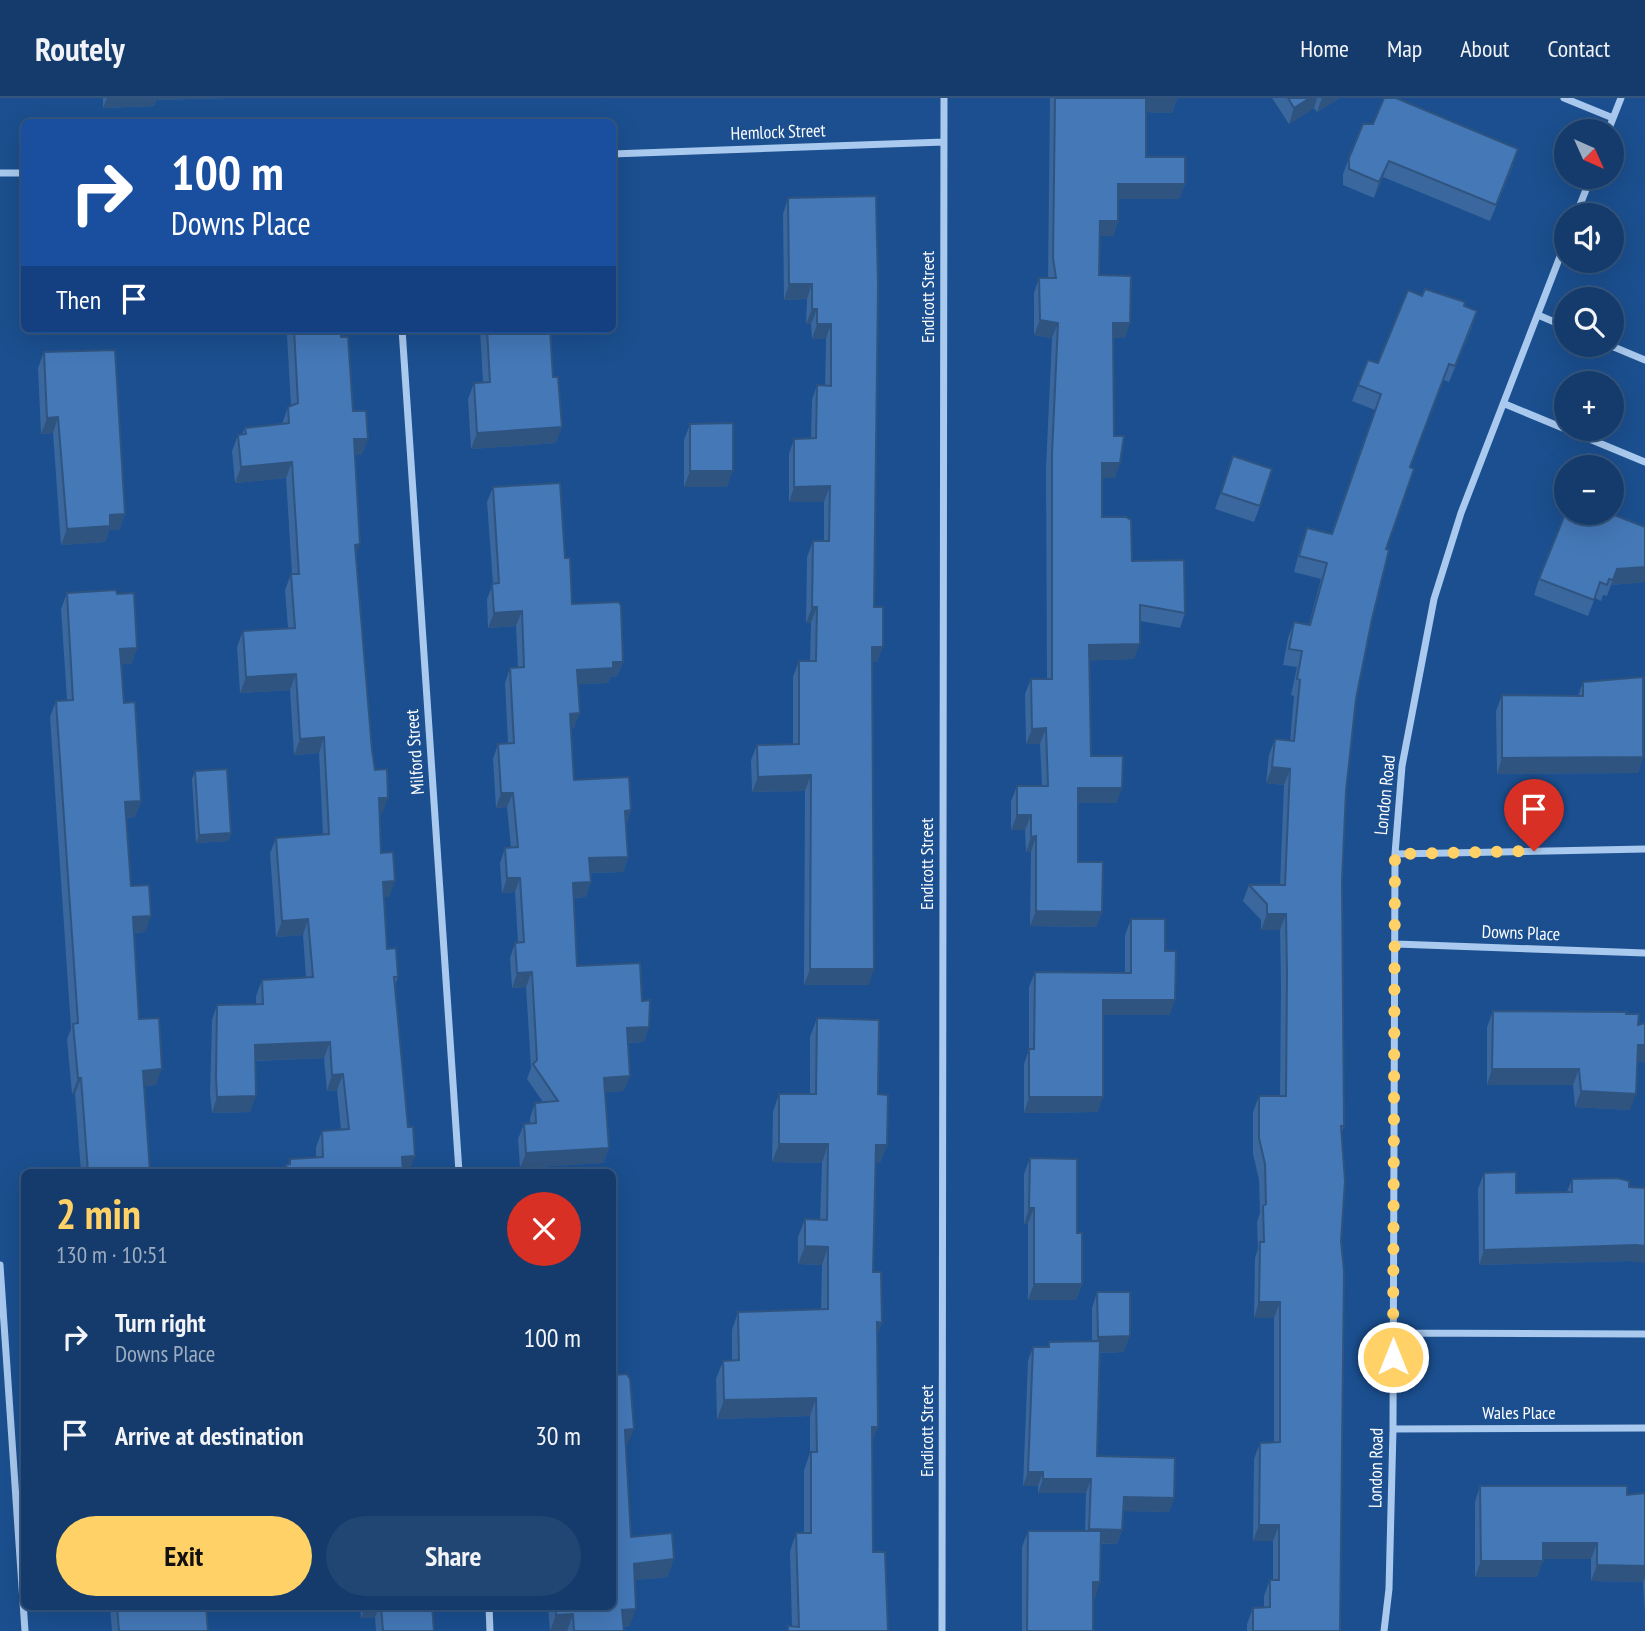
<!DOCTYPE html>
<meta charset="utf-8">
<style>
:root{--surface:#143b6b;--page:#214673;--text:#f1f3f6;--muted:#9dadc1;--line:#33557e;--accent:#ffd166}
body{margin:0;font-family:"PT Sans Narrow",sans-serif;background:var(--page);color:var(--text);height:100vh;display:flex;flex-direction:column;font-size:26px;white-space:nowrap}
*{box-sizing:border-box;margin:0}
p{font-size:23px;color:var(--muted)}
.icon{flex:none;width:38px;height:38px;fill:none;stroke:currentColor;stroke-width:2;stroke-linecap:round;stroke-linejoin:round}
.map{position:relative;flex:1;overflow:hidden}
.panel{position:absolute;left:21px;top:1071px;width:595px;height:441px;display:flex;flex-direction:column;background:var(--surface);border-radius:10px;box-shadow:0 7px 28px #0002,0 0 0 2px var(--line)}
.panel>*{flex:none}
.hud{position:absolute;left:21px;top:21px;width:595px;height:214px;border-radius:10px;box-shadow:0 7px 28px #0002,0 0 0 2px var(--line);background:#1a4fa0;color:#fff;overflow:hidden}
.needle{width:46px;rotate:135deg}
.buttons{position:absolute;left:1554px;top:21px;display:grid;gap:14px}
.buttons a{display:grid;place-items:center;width:70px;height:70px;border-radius:50%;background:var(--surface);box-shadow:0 7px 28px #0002,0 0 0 2px var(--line);font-size:35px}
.pin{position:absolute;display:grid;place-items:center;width:60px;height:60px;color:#fff;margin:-72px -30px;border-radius:50% 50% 50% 0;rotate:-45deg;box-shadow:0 0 7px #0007}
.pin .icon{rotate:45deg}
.me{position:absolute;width:77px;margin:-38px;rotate:0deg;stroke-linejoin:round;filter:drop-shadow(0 0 5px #0008)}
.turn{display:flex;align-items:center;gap:24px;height:147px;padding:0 35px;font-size:32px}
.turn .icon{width:91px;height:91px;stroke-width:2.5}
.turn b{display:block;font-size:49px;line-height:60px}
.then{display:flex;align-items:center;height:66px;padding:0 35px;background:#0003;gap:14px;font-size:26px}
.round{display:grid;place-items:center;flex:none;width:74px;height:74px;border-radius:37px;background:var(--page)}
.overview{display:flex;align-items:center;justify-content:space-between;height:119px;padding:0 35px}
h1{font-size:42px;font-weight:700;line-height:52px;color:var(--accent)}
.action{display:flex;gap:14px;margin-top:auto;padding:14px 35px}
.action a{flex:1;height:80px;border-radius:42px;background:var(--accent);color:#111;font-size:28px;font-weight:700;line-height:80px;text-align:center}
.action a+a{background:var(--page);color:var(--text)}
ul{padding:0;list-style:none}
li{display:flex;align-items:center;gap:21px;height:98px;padding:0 35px}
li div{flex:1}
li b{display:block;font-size:26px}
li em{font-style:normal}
header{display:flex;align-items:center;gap:42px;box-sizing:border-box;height:98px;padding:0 35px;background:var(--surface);border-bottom:2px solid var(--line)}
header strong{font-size:33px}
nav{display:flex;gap:38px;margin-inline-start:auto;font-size:24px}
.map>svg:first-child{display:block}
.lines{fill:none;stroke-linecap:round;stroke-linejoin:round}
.street{stroke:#a9c9ee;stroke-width:7}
.wall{fill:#3a679d}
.shaded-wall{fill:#305480}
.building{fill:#4478b7;stroke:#305480;stroke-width:2}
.route{stroke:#ffd166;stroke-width:12;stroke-dasharray:0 21.6}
.labels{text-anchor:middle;stroke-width:5;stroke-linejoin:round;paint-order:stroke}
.street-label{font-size:18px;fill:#fff;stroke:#1b4f8f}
</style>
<header>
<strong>Routely</strong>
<nav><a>Home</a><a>Map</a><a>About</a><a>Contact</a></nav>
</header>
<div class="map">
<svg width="1645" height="1533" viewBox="0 0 1645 1533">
<rect width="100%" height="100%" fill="#1b4f8f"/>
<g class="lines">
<path class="street" d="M1564 0 1613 20
M1608 33 1621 0
M612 56 944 44
M0 75H24
M1576 117 1591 79
M1538 217 1566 229
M402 231 459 1074
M1609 247 1645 262
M1505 306 1645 364
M1395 756 1645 751
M1396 846 1645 855
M0 1167 25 1533
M1393 1235 1645 1236
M1393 1331 1645 1330
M489 1508 490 1533
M942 1533 944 0
M1384 1533 1389 1491 1393 1331 1395 756 1402 668 1434 501 1461 415 1566 143"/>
</g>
<path class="wall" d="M103 0H228L156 2 154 8 103 10Z
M1050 0H1177L1172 15 1146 14V59L1185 86 1179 101H1118V123L1113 138H1100L1099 177 1125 240H1113L1115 380H1102V419L1132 463 1185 515 1180 530 1140 523 1134 561 1090 562 1091 658 1117 705H1078V764L1102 814 1096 829 1030 828 1031 754H1026L1025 732H1011V703L1017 688H1042L1040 646H1026L1025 596 1031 581H1047L1046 370 1052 240 1034 237V195L1039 180H1048Z
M1272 0H1340L1317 14 1314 10 1289 26Z
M1349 60 1513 67 1490 123 1383 79 1374 100 1343 87V76Z
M876 98 874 509 883 549 877 564H872L869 887H804L805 693 752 694 751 662 757 647 793 646V579L799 563H810L811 525H806L807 459 813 443H824V404H789V356L794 341H811L812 302 817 287 825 288 826 241H812L811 226H806L807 201 784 202 783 116 788 100Z
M1422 198 1464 208 1472 229 1449 284 1444 282 1410 369 1386 451 1356 601 1346 693 1342 783 1344 1028 1341 1036 1340 1533H1247V1526L1253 1510H1264V1498L1270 1482H1273V1443H1253L1254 1361 1260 1345 1274 1344V1220H1254L1255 1160 1258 1151 1257 1124 1260 1115 1259 1082 1253 1056V1014L1259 998H1280L1281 890 1280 832H1261V822L1243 803 1249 787H1280L1284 687 1266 685 1269 657 1275 641 1290 643 1294 598 1291 597 1297 569 1283 567 1288 540 1294 524 1309 526 1321 481 1294 474 1301 446 1307 430 1331 436 1375 312 1352 303 1368 262 1378 265Z
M289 231H341L353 313 362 357H355L356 457 372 652 382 716H379L381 755 389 799H384L387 851 398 879 395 887 409 1074H283L286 1067 288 1066 290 1061 316 1060V1049L322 1033 341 1032 337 992 327 993 324 960 255 963 250 1014 212 1015 210 996 212 922 217 907 256 906V898L262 882 306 880 303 837 276 839 270 755 276 740 323 737 319 655 294 657 290 592 240 595 237 549 243 533 288 530 285 492 291 476H292L286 380 235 385 232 353 238 337 242 336 245 330 282 326 288 309 291 308 287 237Z
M480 231H550L556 345 471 351 468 301 474 285 483 284Z
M44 254 125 416 119 432H109L105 444 61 447 53 335 41 336 38 270Z
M690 326 727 389H684V342Z
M1233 358 1260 408 1254 424 1215 411Z
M493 389 565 460 572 506 623 564 617 578 610 579 608 585 578 586 574 630H571L574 682 631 712 626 727 628 759 623 774 590 775 586 799 573 800 577 868 642 903 649 929 644 944 628 945 624 993 605 994 609 1050 603 1065 520 1070 518 1041 524 1026 530 1025V1020L535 1005 543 1004 527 981 531 970 526 889 512 890 510 860 515 845H518L515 794 502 795 500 765 505 750H511L507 709 496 710 493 661 498 646 508 645 505 585 510 570H518L516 528 488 530 487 501 493 486 487 404Z
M1645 429V484L1611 487 1607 498 1603 497 1601 503 1595 500 1588 518 1534 497 1539 481Z
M67 495 117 496 137 550 131 566H122L124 605 141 703 135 719 126 720 131 788 145 834 134 835 139 921 156 987 144 988 150 1074H81L75 996H72L67 941 71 931 50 619 56 603 67 602 61 511Z
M1583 584 1643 659 1638 675 1497 676 1496 613 1502 597 1578 598Z
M195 673 231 735 228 743 196 745 192 681Z
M1131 821 1165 853 1170 917H1103L1098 1014 1024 1015V966L1029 952V889L1035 874 1125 875V837Z
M1493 913 1626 916 1638 927 1645 925V964L1637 963 1630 1012 1575 1009 1573 987H1487V929Z
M817 920 878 996 887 1047 880 1065H875L873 1174 882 1225 877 1237 873 1344V1454L888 1533H787L788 1528 792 1529 790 1453 796 1435H804V1372L810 1355V1318L717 1321 716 1281 723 1263H732V1232L738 1214 821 1212 822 1167 798 1166V1139L805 1121 820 1122 822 1065 772 1064 773 1014 779 996H810V939Z
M1030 1060 1077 1135 1082 1186 1076 1202H1028V1126H1024V1076Z
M1484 1075 1516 1095 1567 1094 1572 1081 1630 1163 1479 1167 1478 1091Z
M1097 1194 1124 1254 1100 1255 1097 1358 1174 1400 1169 1414 1123 1413 1122 1432 1117 1446H1101L1095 1500H1093V1533H1022V1449L1028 1433H1085L1086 1395H1038V1388H1023L1028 1263 1033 1249H1048L1049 1244 1092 1243V1210Z
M612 1277 627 1348 626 1349 631 1439 668 1479 635 1482 630 1528 623 1529 624 1533H550L548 1508H612Z
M1480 1388 1627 1397 1645 1395V1515L1643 1484 1591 1483V1461H1543L1537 1479H1475V1404Z
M110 1508H206L208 1533H112Z
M360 1508H432L434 1533H376L375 1519 361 1520Z"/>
<path class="shaded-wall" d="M107 0H228L156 2 154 8 103 10Z
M1145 0H1177L1172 15 1140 14Z
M1310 0H1317L1314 10 1289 26 1294 10Z
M1322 0H1340L1317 14Z
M1389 63 1383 79 1374 100 1379 84Z
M1118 86H1185L1179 101H1113Z
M1100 123H1118L1113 138H1095Z
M789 186H812L807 201 784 202Z
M812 211H817L811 226H806Z
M1040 222 1058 225 1052 240 1034 237Z
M1113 225H1130L1125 240H1107Z
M817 226H831L826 241H812Z
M58 319 53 335 41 336 47 320Z
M562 329 556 345 471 351 477 335Z
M354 341H368L362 357H349Z
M292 364 286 380 235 385 241 369Z
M1102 365H1120L1115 380H1097Z
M690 373H733L727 389H684Z
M830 388 824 404H789L794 389Z
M125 416 119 432H109L105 444 61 447 67 431 110 417Z
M360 446 354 462 355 447Z
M1645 469V484L1611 487 1607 498 1617 471Z
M812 509H817L811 525H806Z
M522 513 516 528 488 530 494 515Z
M1140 546 1134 561 1084 563 1089 547Z
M872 549H883L877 564H867Z
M137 550 131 566 115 567 120 551Z
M613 564H623L617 578 610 579 608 585 572 587 577 572Z
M296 576 290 592 240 595 246 579Z
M580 615 574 630 564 631 570 616Z
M1046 630 1040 646H1026L1032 631Z
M324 639 319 655 294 657 300 641Z
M1643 659 1638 675 1497 676 1502 660Z
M1272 669 1290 671 1284 687 1266 685Z
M811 677 805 693 752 694 758 679Z
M1078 690H1122L1117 705H1072Z
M501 695H513L507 709 496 710Z
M379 700H388L382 716H373Z
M141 703 135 719 119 720 125 704Z
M631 712 626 727 625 713Z
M1017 717H1031L1025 732H1011Z
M231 735 228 743 196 745 199 737Z
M1036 738 1031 754H1026L1031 739Z
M628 759 623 774 584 775 589 760Z
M507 780H520L515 794 502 795Z
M395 783 389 799 377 800 383 784Z
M591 784 586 799 567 800 573 785Z
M1036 813 1102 814 1096 829 1030 828Z
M1267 816H1286L1280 832H1261Z
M151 818 145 834 127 835 133 819Z
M308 821 303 837 276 839 282 823Z
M810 871H874L869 887H804Z
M532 874 526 889 512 890 517 875Z
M1103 902H1175L1170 917H1097Z
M649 929 644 944 622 945 627 930Z
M330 944 324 960 249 963 255 947Z
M1638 947H1645V964L1632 963Z
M162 971 156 987 137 989 143 973Z
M1492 971H1579L1573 987H1487Z
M343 976 337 992 327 993 332 977Z
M630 978 624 993 599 995 604 980Z
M78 980H81L75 996H72Z
M1581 993 1636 996 1630 1012 1575 1009Z
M256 998 250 1014 212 1015 217 999Z
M1029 999H1103L1098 1014 1024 1015Z
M779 1046H828L822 1065 772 1064Z
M876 1047H887L880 1065H869Z
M609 1050 603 1065 520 1070 526 1055Z
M415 1058 409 1074H396L402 1059Z
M1029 1110H1034L1028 1126H1024Z
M1636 1147 1645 1148V1165L1630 1163 1479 1167 1484 1152Z
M805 1148 828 1149 822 1167 798 1166Z
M1034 1186H1082L1076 1202H1028Z
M1259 1204H1280L1274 1220H1254Z
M877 1224 882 1225 875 1243Z
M1130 1238 1124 1254 1092 1255 1098 1239Z
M816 1300 810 1318 717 1321 724 1302Z
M872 1329H878L871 1347Z
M634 1331 627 1348 618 1349 625 1332Z
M1028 1374H1043L1038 1388H1023Z
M1043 1381H1091L1086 1395H1038Z
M1124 1399 1174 1400 1169 1414 1119 1413Z
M1259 1427H1279L1273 1443H1253Z
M1089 1431 1122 1432 1117 1446 1084 1445Z
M1543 1445H1597L1591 1461H1537Z
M674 1461 668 1479 627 1483 634 1466Z
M1481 1463H1543L1537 1479H1475Z
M1597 1467 1645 1468V1480L1643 1484 1591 1483Z
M1093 1484H1100L1095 1500H1087Z
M366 1508H379L375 1519 361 1520Z
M636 1511 630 1528 616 1529 622 1512Z
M573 1516 567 1533H550L556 1517Z"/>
<path class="building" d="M1055 0H1146V59H1185V86H1118V123H1100L1099 177 1131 178 1130 225H1113L1114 338H1124L1120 365H1102V419H1126L1131 422 1132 463 1184 462 1185 515 1140 507V546L1089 547 1091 658H1123L1122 690H1078V764H1103L1102 814 1036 813V738L1031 739V717H1017V688H1048L1046 630 1032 631 1031 581H1052V355L1058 225 1040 222 1039 180H1056L1053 160Z
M1288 0H1310L1294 10Z
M1384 0H1396L1518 51 1496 107 1389 63 1379 84 1349 71V60L1363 26H1373Z
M876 98 878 188 874 509H883V549H872L874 871H810L811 677 758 679 757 647 799 646V563H816L817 509H812L813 443H829L830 388 794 389V341L816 340 817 287 831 288V226H817V211H812V186H789L788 100Z
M1425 191 1465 204 1464 208 1477 213 1455 268 1449 266 1410 369 1414 371 1386 451 1389 452 1372 521 1356 601 1346 693 1342 783 1344 1028H1341L1345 1083 1341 1143 1344 1173 1340 1533H1253V1510L1270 1509V1482H1279V1427H1259L1260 1345 1280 1344V1204H1259L1260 1144H1264L1263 1108 1266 1106 1265 1066 1259 1040V998H1286L1287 874 1286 816H1267V806L1249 787H1285L1290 671 1272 669 1275 641 1294 643 1300 582 1297 581 1302 553 1289 551 1294 524 1310 527 1327 465 1299 458 1307 430 1332 436 1381 296 1358 287 1368 262 1378 265 1408 192 1422 198Z
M294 231H341V239H348L353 313H366L368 341H354L360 446 355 447 372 652 375 672 387 671 388 700H379L381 755 393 754 395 783 383 784 387 851 396 850 398 879H394L408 1029H413L415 1058 402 1059 403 1074H287L286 1067 290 1066V1061L323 1059 322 1033 349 1031 343 976 332 977 330 944 255 947 256 998 217 999 216 980 217 907 263 906 262 882 313 879 308 821 282 823 276 740 329 736 324 639 300 641 296 576 246 579 243 533 295 530 291 476H299L292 364 241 369 238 337 246 336 245 330 289 325 288 309 298 305Z
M487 231H550L553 279H558L562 329 477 335 474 285 490 284Z
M115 252 125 416 110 417V428L67 431 58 319 47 320 44 254Z
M733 325V373H690V326Z
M1233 358 1272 371 1260 408 1221 395Z
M560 385 565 460H570L572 506 619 504 621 508 623 564H613V570L577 572 580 615 570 616 574 682 629 679 631 712 625 713 628 759 589 760 591 784 573 785 577 868 640 865 642 903 650 902 649 929 627 930 630 978 604 980 609 1050 526 1055 524 1026 536 1025 535 1005 558 1003 533 966 537 962 532 874 517 875 515 845 524 844 520 780H507L505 750 518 749 513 695H501L498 646 514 645 510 570 524 569 522 513 494 515 492 486 499 485 493 389Z
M1566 414 1609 415 1645 429V469L1617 471 1613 482 1609 481 1607 487 1600 484 1594 502 1539 481Z
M116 492 117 496 134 495 137 550 120 551 124 605 135 604 141 703 125 704 131 788 149 787 151 818 133 819 139 921 159 920 162 971 143 973 150 1074H88L81 980H78L73 926 78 925 56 603 73 602 67 495Z
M1643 579V659L1502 660V597L1583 598V584Z
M227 671 231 735 199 737 195 673Z
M1131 821H1165V853H1176L1175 902H1103V999H1029V951H1034L1035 874 1131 875Z
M1493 913 1626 914V916H1639L1638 927 1645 925V947H1638L1636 996 1581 993 1579 971H1492Z
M817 920 879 922 878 996 888 997 887 1047H876L873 1174H881L882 1225 877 1224 878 1329H872L873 1454H885L888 1533H788V1528L799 1529 796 1435H811V1354H817L816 1300 724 1302 723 1263 739 1262 738 1214 828 1211V1149L805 1148V1121L827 1122 828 1046H779V996H816Z
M1030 1060 1077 1061V1135H1082V1186H1034V1110H1029Z
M1516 1074V1095L1572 1094V1081L1617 1080 1629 1083V1089L1645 1090V1148L1636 1147 1484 1152V1075Z
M1097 1194H1130V1238L1098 1239Z
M1100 1243 1097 1358 1175 1360 1174 1400 1124 1399 1122 1432 1089 1431 1091 1381H1043V1374H1028L1033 1249H1049V1244Z
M627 1276 630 1281 634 1331 625 1332 631 1439 672 1435 674 1461 634 1466 636 1511 622 1512 624 1533H574L573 1516 556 1517V1508H612V1277Z
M1480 1388H1627V1397L1645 1395V1468L1597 1467V1445H1543V1463H1481Z
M1028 1433H1101L1100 1484H1093V1533H1027Z
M117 1508H206L208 1533H119Z
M381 1508H432L434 1533H383Z"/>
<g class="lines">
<path class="route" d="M1393 1259 1395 756 1534 753"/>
</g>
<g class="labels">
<g class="street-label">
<text transform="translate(778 34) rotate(-2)" y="6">Hemlock Street</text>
<text transform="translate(928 199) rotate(-90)" y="6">Endicott Street</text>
<text transform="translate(415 654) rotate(-94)" y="6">Milford Street</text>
<text transform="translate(1385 697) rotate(-84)" y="6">London Road</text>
<text transform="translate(927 766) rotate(-90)" y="6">Endicott Street</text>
<text transform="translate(1521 835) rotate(2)" y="6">Downs Place</text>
<text x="1519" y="1321">Wales Place</text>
<text transform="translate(927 1333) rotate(-90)" y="6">Endicott Street</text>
<text transform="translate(1376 1370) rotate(-89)" y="6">London Road</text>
</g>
</g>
</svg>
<div class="buttons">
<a><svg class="needle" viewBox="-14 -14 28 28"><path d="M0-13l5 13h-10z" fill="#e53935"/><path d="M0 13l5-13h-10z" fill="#9dadc1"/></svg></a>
<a><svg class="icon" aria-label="sound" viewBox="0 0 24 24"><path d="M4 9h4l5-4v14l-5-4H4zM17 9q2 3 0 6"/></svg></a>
<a><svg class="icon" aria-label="search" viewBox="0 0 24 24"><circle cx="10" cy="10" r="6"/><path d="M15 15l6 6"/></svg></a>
<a>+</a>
<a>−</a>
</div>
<div class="pin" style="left:1534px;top:753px;background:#d93025"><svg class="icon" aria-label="arrive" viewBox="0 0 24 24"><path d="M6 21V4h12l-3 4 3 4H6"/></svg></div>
<svg class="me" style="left:1393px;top:1259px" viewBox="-20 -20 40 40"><circle r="17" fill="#ffd166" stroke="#fff" stroke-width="3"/><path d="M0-11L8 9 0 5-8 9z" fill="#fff"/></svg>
<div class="hud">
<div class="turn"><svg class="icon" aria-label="right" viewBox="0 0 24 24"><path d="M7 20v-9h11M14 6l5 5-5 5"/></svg><div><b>100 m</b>Downs Place</div></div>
<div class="then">Then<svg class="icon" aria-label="arrive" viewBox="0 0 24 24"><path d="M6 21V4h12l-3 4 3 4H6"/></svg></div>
</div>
<section class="panel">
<div class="overview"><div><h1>2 min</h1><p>130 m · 10:51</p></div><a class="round" style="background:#d93025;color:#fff"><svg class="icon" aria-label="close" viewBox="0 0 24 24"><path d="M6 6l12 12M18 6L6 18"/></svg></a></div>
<ul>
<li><svg class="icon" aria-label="right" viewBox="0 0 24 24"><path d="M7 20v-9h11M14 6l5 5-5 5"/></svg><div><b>Turn right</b><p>Downs Place</p></div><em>100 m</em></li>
<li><svg class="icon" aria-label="arrive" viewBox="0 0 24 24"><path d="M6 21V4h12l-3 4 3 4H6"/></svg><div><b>Arrive at destination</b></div><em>30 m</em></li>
</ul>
<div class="action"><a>Exit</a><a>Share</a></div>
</section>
</div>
